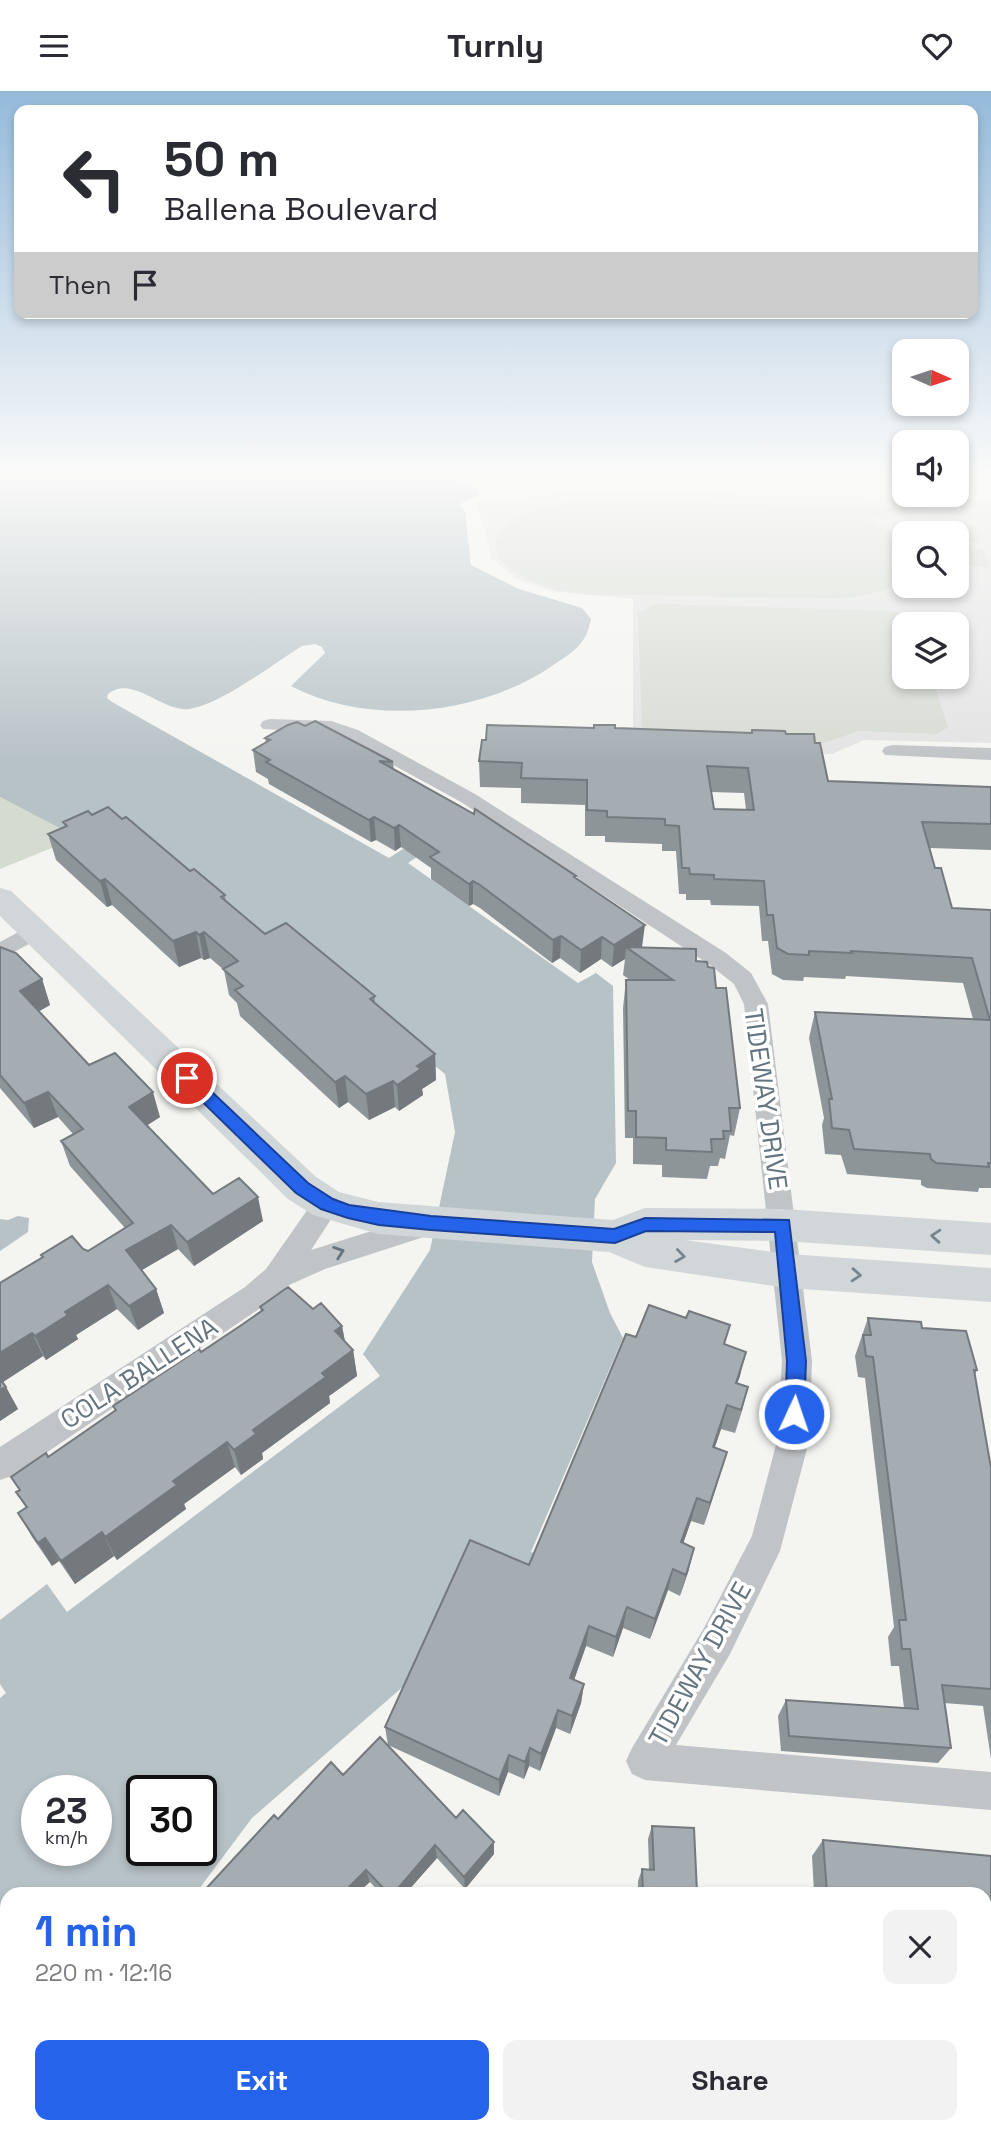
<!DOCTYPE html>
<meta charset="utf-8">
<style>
:root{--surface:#fff;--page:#f2f2f3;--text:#2b2b33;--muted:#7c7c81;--accent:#2563eb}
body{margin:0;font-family:"Space Grotesk",sans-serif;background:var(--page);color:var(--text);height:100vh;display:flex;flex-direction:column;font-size:26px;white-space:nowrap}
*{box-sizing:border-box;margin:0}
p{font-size:23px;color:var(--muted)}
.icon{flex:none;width:38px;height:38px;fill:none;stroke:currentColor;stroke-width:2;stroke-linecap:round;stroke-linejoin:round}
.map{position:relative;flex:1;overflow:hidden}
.details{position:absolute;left:0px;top:1796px;width:992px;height:247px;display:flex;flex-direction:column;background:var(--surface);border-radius:21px 21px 0 0;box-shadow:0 4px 10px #0003}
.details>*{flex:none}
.guide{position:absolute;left:14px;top:14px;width:964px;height:214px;border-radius:14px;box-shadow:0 4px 10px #0003;background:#fff;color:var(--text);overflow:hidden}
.needle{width:46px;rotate:93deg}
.buttons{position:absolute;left:892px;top:248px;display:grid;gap:14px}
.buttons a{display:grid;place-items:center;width:77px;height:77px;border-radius:14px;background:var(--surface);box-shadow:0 4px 10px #0003;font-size:35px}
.speed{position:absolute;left:21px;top:1684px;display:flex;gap:14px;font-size:35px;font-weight:700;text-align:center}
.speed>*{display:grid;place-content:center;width:91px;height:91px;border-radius:50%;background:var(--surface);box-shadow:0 4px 10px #0003;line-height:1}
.speed small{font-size:18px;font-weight:400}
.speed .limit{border:4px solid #111;border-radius:10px;background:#fff;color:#111}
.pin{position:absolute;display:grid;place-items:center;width:60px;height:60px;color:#fff;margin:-30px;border:4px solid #fff;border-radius:50%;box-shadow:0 2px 7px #0007}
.me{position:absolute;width:77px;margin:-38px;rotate:3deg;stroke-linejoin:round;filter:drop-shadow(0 0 5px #0008)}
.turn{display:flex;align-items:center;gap:24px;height:147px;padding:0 35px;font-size:32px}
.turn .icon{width:91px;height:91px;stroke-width:2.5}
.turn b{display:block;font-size:49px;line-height:60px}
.then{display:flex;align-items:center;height:66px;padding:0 35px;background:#0003;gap:14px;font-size:26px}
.round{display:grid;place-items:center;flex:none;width:74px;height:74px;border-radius:14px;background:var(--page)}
.head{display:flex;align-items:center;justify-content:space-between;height:119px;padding:0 35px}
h1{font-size:42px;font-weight:600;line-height:52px;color:var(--accent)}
.action{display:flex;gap:14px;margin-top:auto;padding:14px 35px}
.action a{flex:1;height:80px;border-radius:14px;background:var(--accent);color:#fff;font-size:28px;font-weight:600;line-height:80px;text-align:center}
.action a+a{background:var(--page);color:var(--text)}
header{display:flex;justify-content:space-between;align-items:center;height:91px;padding:0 35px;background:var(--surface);font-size:32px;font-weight:600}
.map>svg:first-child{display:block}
.built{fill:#e2e3e2;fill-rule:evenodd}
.green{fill:#d6dbd2}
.water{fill:#b7c2c6;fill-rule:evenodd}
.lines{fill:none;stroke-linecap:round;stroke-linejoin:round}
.street{fill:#c0c4c7;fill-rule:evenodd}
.secondary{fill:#d1d6d9;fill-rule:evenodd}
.wall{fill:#8e9599;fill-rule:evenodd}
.shaded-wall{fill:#74797d}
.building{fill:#a5adb2;stroke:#74797d;stroke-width:2;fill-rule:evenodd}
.oneway{stroke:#75848d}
.oneway2{stroke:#657580}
.route{fill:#2563eb;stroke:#184099;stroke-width:2}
.labels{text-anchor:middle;stroke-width:7;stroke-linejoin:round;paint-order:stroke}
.street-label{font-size:26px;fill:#657580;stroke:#fff}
</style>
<header><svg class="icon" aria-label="menu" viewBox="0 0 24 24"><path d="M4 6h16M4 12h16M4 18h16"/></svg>Turnly<svg class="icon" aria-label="heart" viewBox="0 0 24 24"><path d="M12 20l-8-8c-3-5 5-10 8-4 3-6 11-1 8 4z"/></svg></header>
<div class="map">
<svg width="991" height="2042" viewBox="0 0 991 2042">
<rect width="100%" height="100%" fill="#f4f4f1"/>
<path class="built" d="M733 386H905V395L733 389Z
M576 400 991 409V652L864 649 832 663 633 655V508L551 500 518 488 492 468 477 412ZM905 443H957V495H905ZM905 534H957V586H905Z
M985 2009H991V2042H746V2035H985Z"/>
<path class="green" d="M588 409 971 419 974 429 863 426 905 448V489L883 500 842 508C781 507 721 506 660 504 627 503 591 506 559 499 534 494 468 466 508 434 530 416 561 412 588 409Z
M914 434 974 435 981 452 957 451V443H917Z
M957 458H983L990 476 957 475Z
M657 513 892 520 929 529 930 534H905V586H943L934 593 948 636 937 643 859 640 806 658 670 654 642 638 638 522Z
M0 706 79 746 0 778Z"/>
<path class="water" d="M0 386 457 387 474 394 479 404 460 413 465 421 471 474 519 498 582 517 591 528C586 555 573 560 552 575 480 624 369 636 291 595L325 562 322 556 315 553 302 555C273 573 222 613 189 618 162 621 132 583 108 603L107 607 112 611 389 767 403 758 420 764 408 772 578 892 596 882 613 895 616 1072 595 1108 592 1171 610 1222 623 1247 531 1461 541 1465 421 1580 252 1727 196 1802H7V2035H114V2042H0V1607L6 1602 0 1593V1529L47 1493 67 1521 380 1285 363 1263 430 1159 455 1041 445 983 291 857 0 706ZM37 1699H96V1759H37ZM142 1699H201V1759H142Z
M18 1125 29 1127 28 1141 0 1160V1128L8 1129Z"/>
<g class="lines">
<path class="street" d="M270 628 331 630 358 639 475 703 726 862 751 882 768 913 812 1270 809 1350 780 1460 730 1563 676 1654 991 1681V1719L645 1689 632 1683 626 1670 632 1657 704 1537 752 1445 777 1350 782 1270 744 913 734 893 710 874 461 711 344 647 329 642 263 638 260 634 263 630Z
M892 654 991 657V669L885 664 882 660 885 656Z
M35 832 43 835 47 840 43 845 0 869V851Z
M327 1102 337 1105 341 1113 311 1159 426 1123 436 1126 440 1134 436 1142 325 1178 287 1195 265 1214 12 1385 0 1389V1356L245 1196 266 1178 317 1105Z"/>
<path class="secondary" d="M0 797 11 800 316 1086 339 1101 378 1111 613 1129 645 1117 783 1118 991 1132V1164L783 1150 685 1149 788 1163 991 1177V1211L788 1197 645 1176 609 1161 378 1143 313 1124 288 1108 0 825Z"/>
</g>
<path class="wall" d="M305 635 393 671 394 679 576 785V788L642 857 696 870 708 876 716 897 740 1017 734 1045 730 1044 725 1068 720 1067 718 1075H710L707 1088 662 1086V1074L633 1073V1047H625L623 917 626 889H630L623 884 625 868 612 876 601 868 580 882 560 867 552 872 480 817 473 813 469 815 431 788V777L401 756 395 760 376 749 371 751 269 693 268 688 256 681 253 659 266 652 265 647Z
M615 637 751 642 752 639 786 643 815 652 828 690 991 696V759L930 757 935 777 952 817 991 819V1097H979L978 1101 927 1097 921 1094V1089L847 1083 841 1064 825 1063 822 1034 824 1027 809 947 815 921 973 928 963 892 846 885 845 888 804 886 803 890 783 889 772 883 768 850H762L759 815 711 814 710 809H686V803H679L676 760H662V753L605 751V745H585V714L521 712V697L480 696 479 670ZM711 701 744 702 746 719 714 718Z
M92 724 122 728 190 780 225 804 226 810 265 843 375 905V913L435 963 436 989 422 998 423 1004 399 1020 395 1016 369 1029 348 1011 339 1017 240 925 237 912 229 904 224 879 210 867 204 869 201 867 179 876 112 814 107 816 56 769 48 743 65 736 63 731Z
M0 856 42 888 50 914 39 920 89 974 160 1026 147 1034 213 1103 263 1130 194 1175 178 1158 142 1179 156 1198 164 1222 138 1239 117 1218 76 1244 78 1248 46 1269 43 1265 3 1291 18 1318 0 1330V1192L42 1167 41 1164 83 1158 88 1160 125 1137 70 1075 61 1050 73 1043 58 1026 34 1037 0 997Z
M260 1216 313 1218 342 1235 345 1251 353 1259 357 1285 329 1305 330 1312 262 1362 263 1368 241 1384 235 1376 184 1413 186 1418 117 1469 114 1465 75 1493 59 1470 52 1475 32 1446 18 1422 26 1417 16 1401 19 1399 11 1386 48 1366 115 1320 113 1315 201 1261 261 1221Z
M868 1227 922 1237 977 1279 975 1284 991 1377V1668L983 1615 944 1612 951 1657 938 1672 781 1660 778 1625 786 1609 904 1617 899 1575H891L888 1546 894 1536 865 1287 858 1286 855 1265Z
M636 1246 725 1254 740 1285 737 1292 748 1296 742 1320 735 1342 721 1338 715 1356 720 1384 704 1434 691 1430 683 1452 689 1478 680 1505 668 1499 650 1548 623 1537 613 1566 586 1555 574 1589 584 1593 581 1612 570 1643 556 1637 540 1680 529 1675 524 1688 508 1681 499 1705 388 1654 385 1636 529 1474Z
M343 1684 456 1727 494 1763 465 1798 437 1767 406 1802H380L370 1791 278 1728Z
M652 1735 697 1802H638V1790L642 1778 649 1779 648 1748Z
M823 1749 991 1765V1862L985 1861V1802H814L812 1765Z"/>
<path class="shaded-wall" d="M374 726 376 749 371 751 369 729Z
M399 734 401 756 395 760 394 737Z
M105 788 112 814 107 816 100 790Z
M473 790V813L469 815V793Z
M645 834 642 856H626L625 868 612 876 614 854Z
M196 841 201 867 179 876 173 850Z
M204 841 210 867 204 869 199 844Z
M561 845 560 867 552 872 553 849Z
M602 846 601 868 580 882 581 859Z
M42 888 50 914 29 926 20 900Z
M435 963 436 989 422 998 423 1004 399 1020 397 994 417 975Z
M345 985 348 1011 339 1017 335 991Z
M393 990 395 1016 369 1029 366 1003Z
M48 1001 58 1026 34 1037 24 1012Z
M153 1001 160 1026 137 1041 129 1016Z
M258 1106 263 1130 194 1175 187 1151Z
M171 1134 178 1158 135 1183 126 1159Z
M108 1194 117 1218 76 1244 78 1248 46 1269 35 1245 65 1221Z
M156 1198 164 1222 138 1239 129 1215Z
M342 1235 347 1261 335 1240Z
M32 1242 43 1265 0 1293V1262Z
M353 1259 357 1285 329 1305 330 1312 262 1362 263 1368 241 1384 234 1359 253 1339 322 1282Z
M746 1261 740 1285 729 1316 736 1292Z
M6 1296 18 1318 0 1330V1299Z
M727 1314 721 1338 707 1379 713 1356Z
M227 1351 235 1376 184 1413 186 1418 117 1469 105 1446 173 1390Z
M727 1361 720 1384 704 1434 710 1412Z
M697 1407 691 1430 676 1473 681 1451Z
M102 1441 114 1465 75 1493 61 1470Z
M45 1447 59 1470 52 1475 38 1452Z
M694 1457 689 1478 680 1505 686 1484Z
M673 1478 668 1499 650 1548 655 1528Z
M627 1516 623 1537 613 1566 616 1546Z
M589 1535 586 1555 568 1606 570 1587Z
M584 1593 581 1612 570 1643 572 1625Z
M558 1619 556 1637 540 1680 541 1663Z
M530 1657 529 1675 524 1688 525 1671Z
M509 1664 508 1681 499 1705V1689Z
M494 1751V1763L465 1798 464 1786Z
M435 1754 437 1767 406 1802H394Z
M366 1779 370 1791 358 1802H343Z"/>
<path class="building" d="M315 630 393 671 379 670 474 723 475 718 576 785 574 786 645 834 614 854 602 846 581 859 561 845 553 849 480 794 473 790 469 793 430 766 439 761 399 734 394 737 374 726 369 729 266 671 270 669 253 659 270 649 265 647 288 634 297 631 305 635Z
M487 634 594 637V634H615V637L752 642V639L785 640 786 643H814L815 652H820L828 690 991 696V733L922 731 935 777H941L952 817 991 819V1072H988L989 1076 936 1072 931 1068 930 1063 854 1058 849 1039 832 1037 829 1008H832L815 921 990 929 972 867 851 860 852 862 809 860V864L788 863 777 857 773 824H767L764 790 714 788V784L690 783 689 777H682L679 735 665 734V728L607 726V720L587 719V689L521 687 522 672 479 670 482 649H486ZM707 675 748 677 754 719 714 718Z
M108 716 122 728 126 726 190 780 194 778 225 804 221 806 265 843 286 832 375 905 370 908 435 963 417 975 421 978 397 994 393 990 366 1003 345 985 335 991 235 899 243 895 223 878 238 870 204 841 199 844 196 841 173 850 105 788 100 790 48 743 67 735 63 731 88 720 92 724Z
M0 856 16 862 42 888 20 900 89 974 115 962 153 1001 129 1016 213 1103 239 1087 258 1106 187 1151 171 1134 126 1159 156 1198 129 1215 108 1194 65 1221 68 1224 35 1245 32 1242 0 1262V1192L43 1166 41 1164 72 1145 83 1158 88 1160 133 1132 61 1050 83 1038 48 1001 24 1012 0 984Z
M626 856 696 858V870L707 871 708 876 714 877 716 897H726L740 1017H729L731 1040H723L724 1048H711L712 1061 666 1059V1047L636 1046V1020H628L626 889H673Z
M288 1196 313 1218 321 1212 342 1235 335 1240 353 1259 322 1282 326 1286 253 1339 256 1343 234 1359 227 1351 173 1390 177 1394 105 1446 102 1441 61 1470 45 1447 38 1452 18 1422 27 1416 16 1401 20 1399 11 1386 46 1362 48 1366 116 1319 113 1315 199 1258 201 1261 243 1233 263 1219 260 1216Z
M649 1214 686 1227 689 1220 730 1234 724 1253 746 1261 736 1292 748 1296 741 1319 727 1314 713 1356 727 1361 710 1412 697 1407 681 1451 694 1457 686 1484 673 1478 655 1528 627 1516 616 1546 589 1535 570 1587 584 1593 572 1625 558 1619 541 1663 530 1657 525 1671 509 1664 499 1689 385 1636 470 1449 529 1474 626 1243 636 1246Z
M868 1227 921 1231 922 1237 966 1240 977 1279H974L991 1377V1598L942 1594 951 1657 789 1645 786 1609 918 1618 910 1558H902L899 1529H906L873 1266 866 1265 863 1244H871Z
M0 1288 6 1296 0 1299Z
M380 1646 456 1727 463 1719 494 1751 464 1786 435 1754 394 1802H388L366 1779 343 1802H202L274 1724 278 1728 331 1671 343 1684Z
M652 1735 694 1737 697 1802H643L642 1778 654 1779Z
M823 1749 991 1765V1846H985V1802H827Z
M170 2035H336L343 2042H168Z
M366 2035H689L697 2042H362Z"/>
<defs><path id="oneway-chevron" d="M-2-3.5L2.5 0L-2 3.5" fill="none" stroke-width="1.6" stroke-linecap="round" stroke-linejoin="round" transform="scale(1.75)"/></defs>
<g class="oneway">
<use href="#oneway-chevron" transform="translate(936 1145) rotate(-176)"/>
<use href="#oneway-chevron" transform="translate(680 1165) rotate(8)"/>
<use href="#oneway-chevron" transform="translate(856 1184) rotate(4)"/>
</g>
<use class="oneway2" href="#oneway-chevron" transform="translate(339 1161) rotate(-19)"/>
<linearGradient id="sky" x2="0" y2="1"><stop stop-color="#94bada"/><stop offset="0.57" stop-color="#fafaf9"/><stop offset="1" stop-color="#fafaf9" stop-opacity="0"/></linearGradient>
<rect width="991" height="672" fill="url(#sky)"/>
<path class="route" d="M187 982 193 983 308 1092 333 1108 349 1114 431 1125 614 1138 645 1127 789 1129 806 1270 804 1323 801 1329 794 1332 787 1329 785 1323 787 1270 775 1141 646 1140 615 1152 431 1139 379 1134 348 1127 321 1118 296 1102 182 991 180 987Z"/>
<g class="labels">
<g class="street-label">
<text transform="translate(766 1008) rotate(82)" y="9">TIDEWAY DRIVE</text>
<text transform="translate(139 1282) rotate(-33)" y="9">COLA BALLENA</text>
<text transform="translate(700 1573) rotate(-61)" y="9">TIDEWAY DRIVE</text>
</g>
</g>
</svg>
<div class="buttons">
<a><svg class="needle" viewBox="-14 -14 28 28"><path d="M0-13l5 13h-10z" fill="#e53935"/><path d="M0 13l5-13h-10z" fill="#7c7c81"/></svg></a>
<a><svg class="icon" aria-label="sound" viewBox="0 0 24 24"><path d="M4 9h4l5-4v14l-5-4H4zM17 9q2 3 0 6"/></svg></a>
<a><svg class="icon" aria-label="search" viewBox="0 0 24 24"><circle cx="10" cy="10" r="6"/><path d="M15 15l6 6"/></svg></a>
<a><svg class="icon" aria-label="layers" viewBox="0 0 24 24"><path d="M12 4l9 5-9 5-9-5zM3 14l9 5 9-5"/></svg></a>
</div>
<div class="speed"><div>23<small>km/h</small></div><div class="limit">30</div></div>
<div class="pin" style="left:187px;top:987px;background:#d93025"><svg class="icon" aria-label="arrive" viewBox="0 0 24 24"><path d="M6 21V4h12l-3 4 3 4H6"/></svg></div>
<svg class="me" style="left:794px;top:1323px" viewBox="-20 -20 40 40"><circle r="17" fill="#2563eb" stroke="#fff" stroke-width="3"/><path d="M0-11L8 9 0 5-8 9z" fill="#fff"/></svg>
<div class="guide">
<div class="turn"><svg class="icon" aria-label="left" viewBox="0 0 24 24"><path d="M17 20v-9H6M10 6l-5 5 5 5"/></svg><div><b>50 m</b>Ballena Boulevard</div></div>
<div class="then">Then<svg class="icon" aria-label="arrive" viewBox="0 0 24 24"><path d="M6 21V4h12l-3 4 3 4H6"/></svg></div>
</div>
<section class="details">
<div class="head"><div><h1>1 min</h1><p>220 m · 12:16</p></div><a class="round"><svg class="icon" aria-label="close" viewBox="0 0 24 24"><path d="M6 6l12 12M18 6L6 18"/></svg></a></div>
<div class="action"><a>Exit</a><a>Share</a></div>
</section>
</div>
